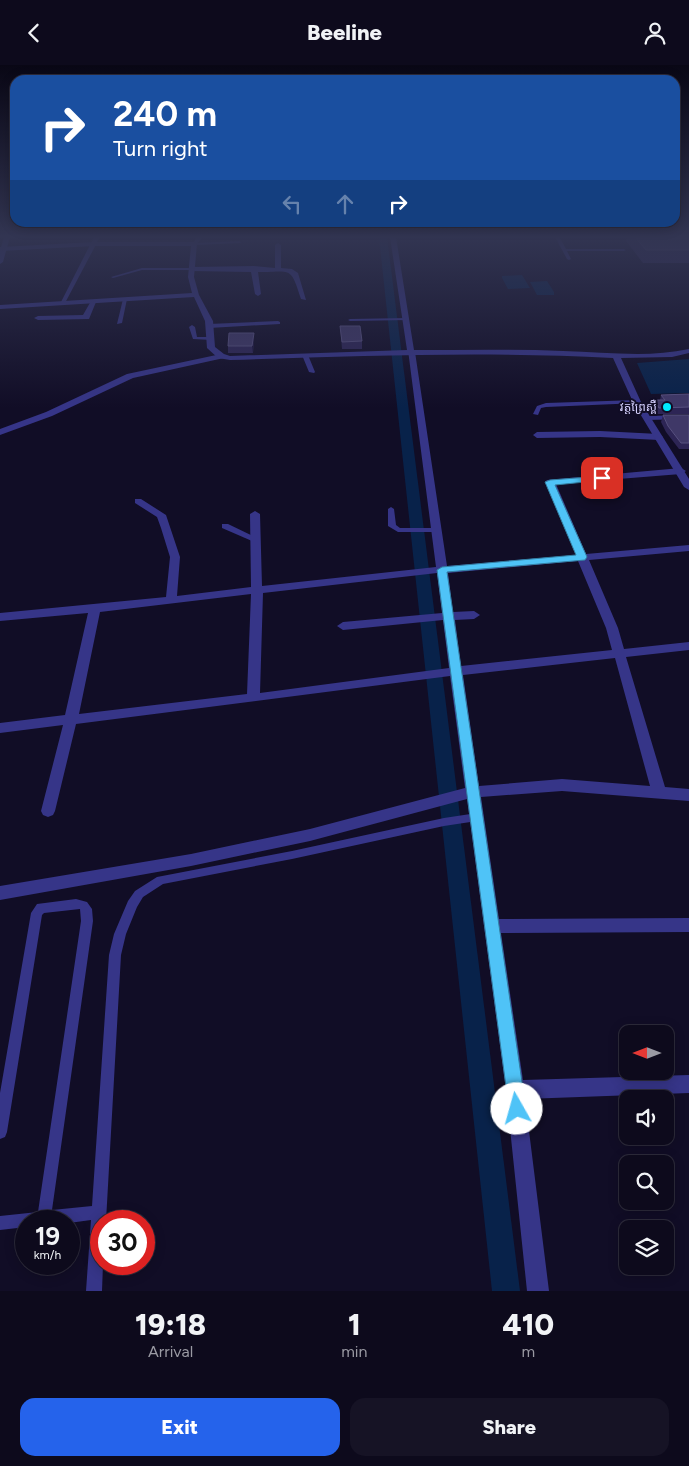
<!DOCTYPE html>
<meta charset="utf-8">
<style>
:root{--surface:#0d0a1c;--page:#161325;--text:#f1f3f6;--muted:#9a9aa3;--line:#2d2b3b;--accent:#2563eb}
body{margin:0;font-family:Figtree,"Noto Sans Khmer",sans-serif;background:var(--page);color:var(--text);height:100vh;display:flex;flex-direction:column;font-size:19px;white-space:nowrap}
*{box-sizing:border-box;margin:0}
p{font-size:16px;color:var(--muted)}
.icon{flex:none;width:28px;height:28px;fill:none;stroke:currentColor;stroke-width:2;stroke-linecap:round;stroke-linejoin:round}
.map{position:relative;height:1226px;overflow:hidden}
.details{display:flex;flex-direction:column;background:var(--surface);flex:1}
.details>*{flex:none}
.guide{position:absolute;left:10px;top:10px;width:670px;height:152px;border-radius:15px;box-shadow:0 2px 12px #0003,0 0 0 1px var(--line);background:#1a4fa0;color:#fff;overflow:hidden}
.needle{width:32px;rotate:270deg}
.fabs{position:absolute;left:619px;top:960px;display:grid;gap:10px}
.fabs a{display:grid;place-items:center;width:55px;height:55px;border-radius:10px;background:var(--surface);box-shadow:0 2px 12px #0003,0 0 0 1px var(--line);font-size:25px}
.speed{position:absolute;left:15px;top:1145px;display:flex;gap:10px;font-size:25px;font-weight:700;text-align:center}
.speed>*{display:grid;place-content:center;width:65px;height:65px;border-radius:50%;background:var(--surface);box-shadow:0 2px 12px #0003,0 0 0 1px var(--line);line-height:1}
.speed small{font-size:12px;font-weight:400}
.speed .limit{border:8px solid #d22;background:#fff;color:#111}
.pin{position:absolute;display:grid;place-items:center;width:42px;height:42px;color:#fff;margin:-21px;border-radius:10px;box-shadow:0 2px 8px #0006}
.me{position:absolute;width:55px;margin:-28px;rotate:353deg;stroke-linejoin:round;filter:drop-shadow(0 0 4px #0008)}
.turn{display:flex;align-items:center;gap:18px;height:105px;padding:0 20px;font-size:22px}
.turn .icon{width:65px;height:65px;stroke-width:2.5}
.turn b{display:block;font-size:35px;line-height:42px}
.lanes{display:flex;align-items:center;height:48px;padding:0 20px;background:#0003;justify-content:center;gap:25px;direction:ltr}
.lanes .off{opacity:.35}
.eta{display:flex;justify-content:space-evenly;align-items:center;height:85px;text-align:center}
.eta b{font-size:30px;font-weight:800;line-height:35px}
.primary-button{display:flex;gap:10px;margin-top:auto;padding:10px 20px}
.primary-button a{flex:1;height:58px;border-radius:15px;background:var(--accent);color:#fff;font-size:20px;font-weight:800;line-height:58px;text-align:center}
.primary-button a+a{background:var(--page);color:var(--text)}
header{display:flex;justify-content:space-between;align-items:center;height:65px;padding:0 20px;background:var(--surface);font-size:22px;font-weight:800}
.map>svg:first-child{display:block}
.water{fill:#08224a}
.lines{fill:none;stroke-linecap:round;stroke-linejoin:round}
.canal{fill:#08224a;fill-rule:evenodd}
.service{fill:#363588;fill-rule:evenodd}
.minor{fill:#363588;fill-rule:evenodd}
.tertiary{fill:#363588;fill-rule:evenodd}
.wall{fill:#2d2555}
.shaded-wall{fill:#1a143a}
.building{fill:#3f3867;stroke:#57507f}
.route{fill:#4fc3f7;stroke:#337fa1}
.poi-dot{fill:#00e9fd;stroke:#110d26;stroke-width:2}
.labels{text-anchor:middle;stroke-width:4;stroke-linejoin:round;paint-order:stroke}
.far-poi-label{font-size:12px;fill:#d6d2ff;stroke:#110d26;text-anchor:end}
</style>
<header><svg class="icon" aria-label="back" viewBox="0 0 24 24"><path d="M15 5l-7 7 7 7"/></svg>Beeline<svg class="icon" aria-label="person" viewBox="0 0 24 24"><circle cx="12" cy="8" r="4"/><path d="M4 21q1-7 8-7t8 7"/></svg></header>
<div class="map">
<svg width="689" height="1226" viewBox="0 0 689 1226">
<rect width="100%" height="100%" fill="#110d26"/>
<path class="water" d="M522 210 530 223 508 224 502 213V211Z
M547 216 554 227V230H537L530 217Z
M689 294V328L651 329 637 298Z"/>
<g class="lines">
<path class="canal" d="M379 172H387L520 1226H492Z"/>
<path class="service" d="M555 172H568L566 173H560L566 184H624L626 185 624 186H567L571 194 569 195 567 194Z
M240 176 241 178 194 180 192 179 194 178Z
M142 203H192L194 204 192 205H142L113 213 111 212Z
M125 233 127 234 122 258 117 259 123 234Z
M406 253H408V255L350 256 348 255 350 254Z
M278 256 280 257V259L209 263 206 261 209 259Z
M192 260 195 262 197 272H210L213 274 212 275 193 274 189 262Z
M303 289 308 290 315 307 314 308 309 307 302 290Z
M637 335 639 336V338L546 342 541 343 538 350 533 349 537 341 546 338Z
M689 350V354L647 355 644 353 647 351Z
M391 442 394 444 396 460 400 463H436L440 465 436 467H398L388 461V444Z
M222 459H228L259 474 255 476H252L222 463Z
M477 748 481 749 482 752 481 755 477 756 444 761 292 794 163 819 143 832 137 842 126 869 121 890 106 1156H101V1199H103L102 1226H86L91 1155 69 1158V1156H26V1162L0 1165V1151L38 1147 81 856 80 844 44 848 42 850 7 1067 5 1072 0 1074V1028L31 848 37 839 76 834 87 837 92 844 93 856 52 1145 92 1141 109 890 114 869 128 836 135 826 157 812 292 786 444 753Z"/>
<path class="minor" d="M4 172H10L3 197 0 199V186Z
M94 172H100L65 238 60 239Z
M197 172H203L196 180H192Z
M278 178 281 180V203L292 204 298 208 306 235 301 234C290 200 292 207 258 207L261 229 258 231 255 229 251 207 192 206 189 204 192 202 254 201 275 203V180Z
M91 236 96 237 89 254 38 255 34 253 38 251 83 250Z
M408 285 415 287 447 501 576 490 545 417 547 415 681 403 686 406 681 409 556 419 586 489 689 480V486L589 495 618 563 624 584 689 577V585L626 592 665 722 689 724V736L562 726 481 732 499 854 689 853V867L501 868 523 1015 689 1010V1028L525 1034 549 1226H527L506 1025 467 734 310 776 191 801 0 835V821L191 789 310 764 465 723 450 611 76 659 55 746 53 750 48 752 43 750 41 746 63 660 0 668V658L65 650 88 548 0 556V548L166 532 170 492 161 463 157 452 135 438V434H141L166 450 180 492 177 531 251 522 250 449 255 446 260 449 262 521 436 502ZM578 496 606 563 612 585 461 601 455 555 474 554 480 550 474 546 453 547 448 508ZM437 508 442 548 343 557 337 561 343 565 443 555 449 603 260 628 263 528ZM251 529 247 629 79 649 100 547ZM615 593 650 721 562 714 479 721 463 610Z
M221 289 225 291 224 293 133 313 52 351 0 370V364L46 347 127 309Z
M600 366 659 369 663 372 659 375 600 372 537 373 533 370 537 367Z"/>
<path class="tertiary" d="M390 172H396L414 285C464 285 514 284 563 286 606 287 648 293 689 284V288L672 292 621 293 641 337 689 414V425L684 422 633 337 613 293C485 286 358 291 230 295L218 293 207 283 205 256 194 232 0 244V240L192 228 188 212 191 181H94L0 186V182L94 177H194L197 179 194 212 199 230 213 256 215 282 224 289 230 291 407 285Z"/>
</g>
<path class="wall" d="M627 172H689V198H643L626 176Z
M340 261 362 276V284H342Z
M254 276 253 288H228V281Z
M689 329V349H657L653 341 655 335H660L661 330Z
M663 350H689V384H679L666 367 661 357Z"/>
<path class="shaded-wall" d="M254 268V276L253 288 252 281Z"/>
<path class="building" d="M635 172H689V185H646Z
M340 261H360L362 276 342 277Z
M229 268H254L252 281H228Z
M689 329V342L659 343 655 335H665L661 330Z
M663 350H689V378H681L668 361Z"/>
<linearGradient id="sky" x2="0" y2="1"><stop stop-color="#090715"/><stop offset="0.5" stop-color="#323552"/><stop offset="1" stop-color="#323552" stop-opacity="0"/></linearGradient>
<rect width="689" height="343" fill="url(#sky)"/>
<path class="route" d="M602 411 605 412V415L555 420 587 492 585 495 447 507 526 1044 523 1050 517 1052 511 1050 509 1044 437 505 442 502 576 490 545 417 550 415Z"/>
<circle class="poi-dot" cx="667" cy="342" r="5"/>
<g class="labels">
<g class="far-poi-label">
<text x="657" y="346">វត្តព្រៃស្ពឺ</text>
</g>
</g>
</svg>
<div class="fabs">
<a><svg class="needle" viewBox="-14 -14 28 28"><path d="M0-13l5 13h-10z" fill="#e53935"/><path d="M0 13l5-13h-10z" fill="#9a9aa3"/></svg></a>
<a><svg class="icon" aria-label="sound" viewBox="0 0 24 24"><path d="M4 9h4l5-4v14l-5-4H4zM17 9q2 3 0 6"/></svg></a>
<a><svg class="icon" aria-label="search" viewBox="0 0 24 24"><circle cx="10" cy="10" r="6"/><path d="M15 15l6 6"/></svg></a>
<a><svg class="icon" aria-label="layers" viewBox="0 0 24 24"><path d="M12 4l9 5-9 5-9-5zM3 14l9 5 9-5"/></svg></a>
</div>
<div class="speed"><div>19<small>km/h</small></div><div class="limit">30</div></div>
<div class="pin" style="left:602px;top:413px;background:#d93025"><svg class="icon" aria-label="arrive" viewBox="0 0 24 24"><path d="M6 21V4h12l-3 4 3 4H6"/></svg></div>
<svg class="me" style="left:517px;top:1044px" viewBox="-20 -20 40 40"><circle r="19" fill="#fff"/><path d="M0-13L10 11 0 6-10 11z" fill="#4fc3f7"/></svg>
<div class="guide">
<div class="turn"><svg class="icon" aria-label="right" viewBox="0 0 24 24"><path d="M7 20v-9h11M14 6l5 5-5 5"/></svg><div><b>240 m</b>Turn right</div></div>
<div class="lanes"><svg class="icon off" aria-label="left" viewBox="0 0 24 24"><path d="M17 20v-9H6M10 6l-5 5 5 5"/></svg><svg class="icon off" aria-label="ahead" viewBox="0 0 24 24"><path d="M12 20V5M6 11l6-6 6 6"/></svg><svg class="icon" aria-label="right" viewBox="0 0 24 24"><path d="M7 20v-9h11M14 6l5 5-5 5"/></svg></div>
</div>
</div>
<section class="details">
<div class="eta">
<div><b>19:18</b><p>Arrival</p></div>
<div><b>1</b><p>min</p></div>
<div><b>410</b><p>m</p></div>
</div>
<div class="primary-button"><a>Exit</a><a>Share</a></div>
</section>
